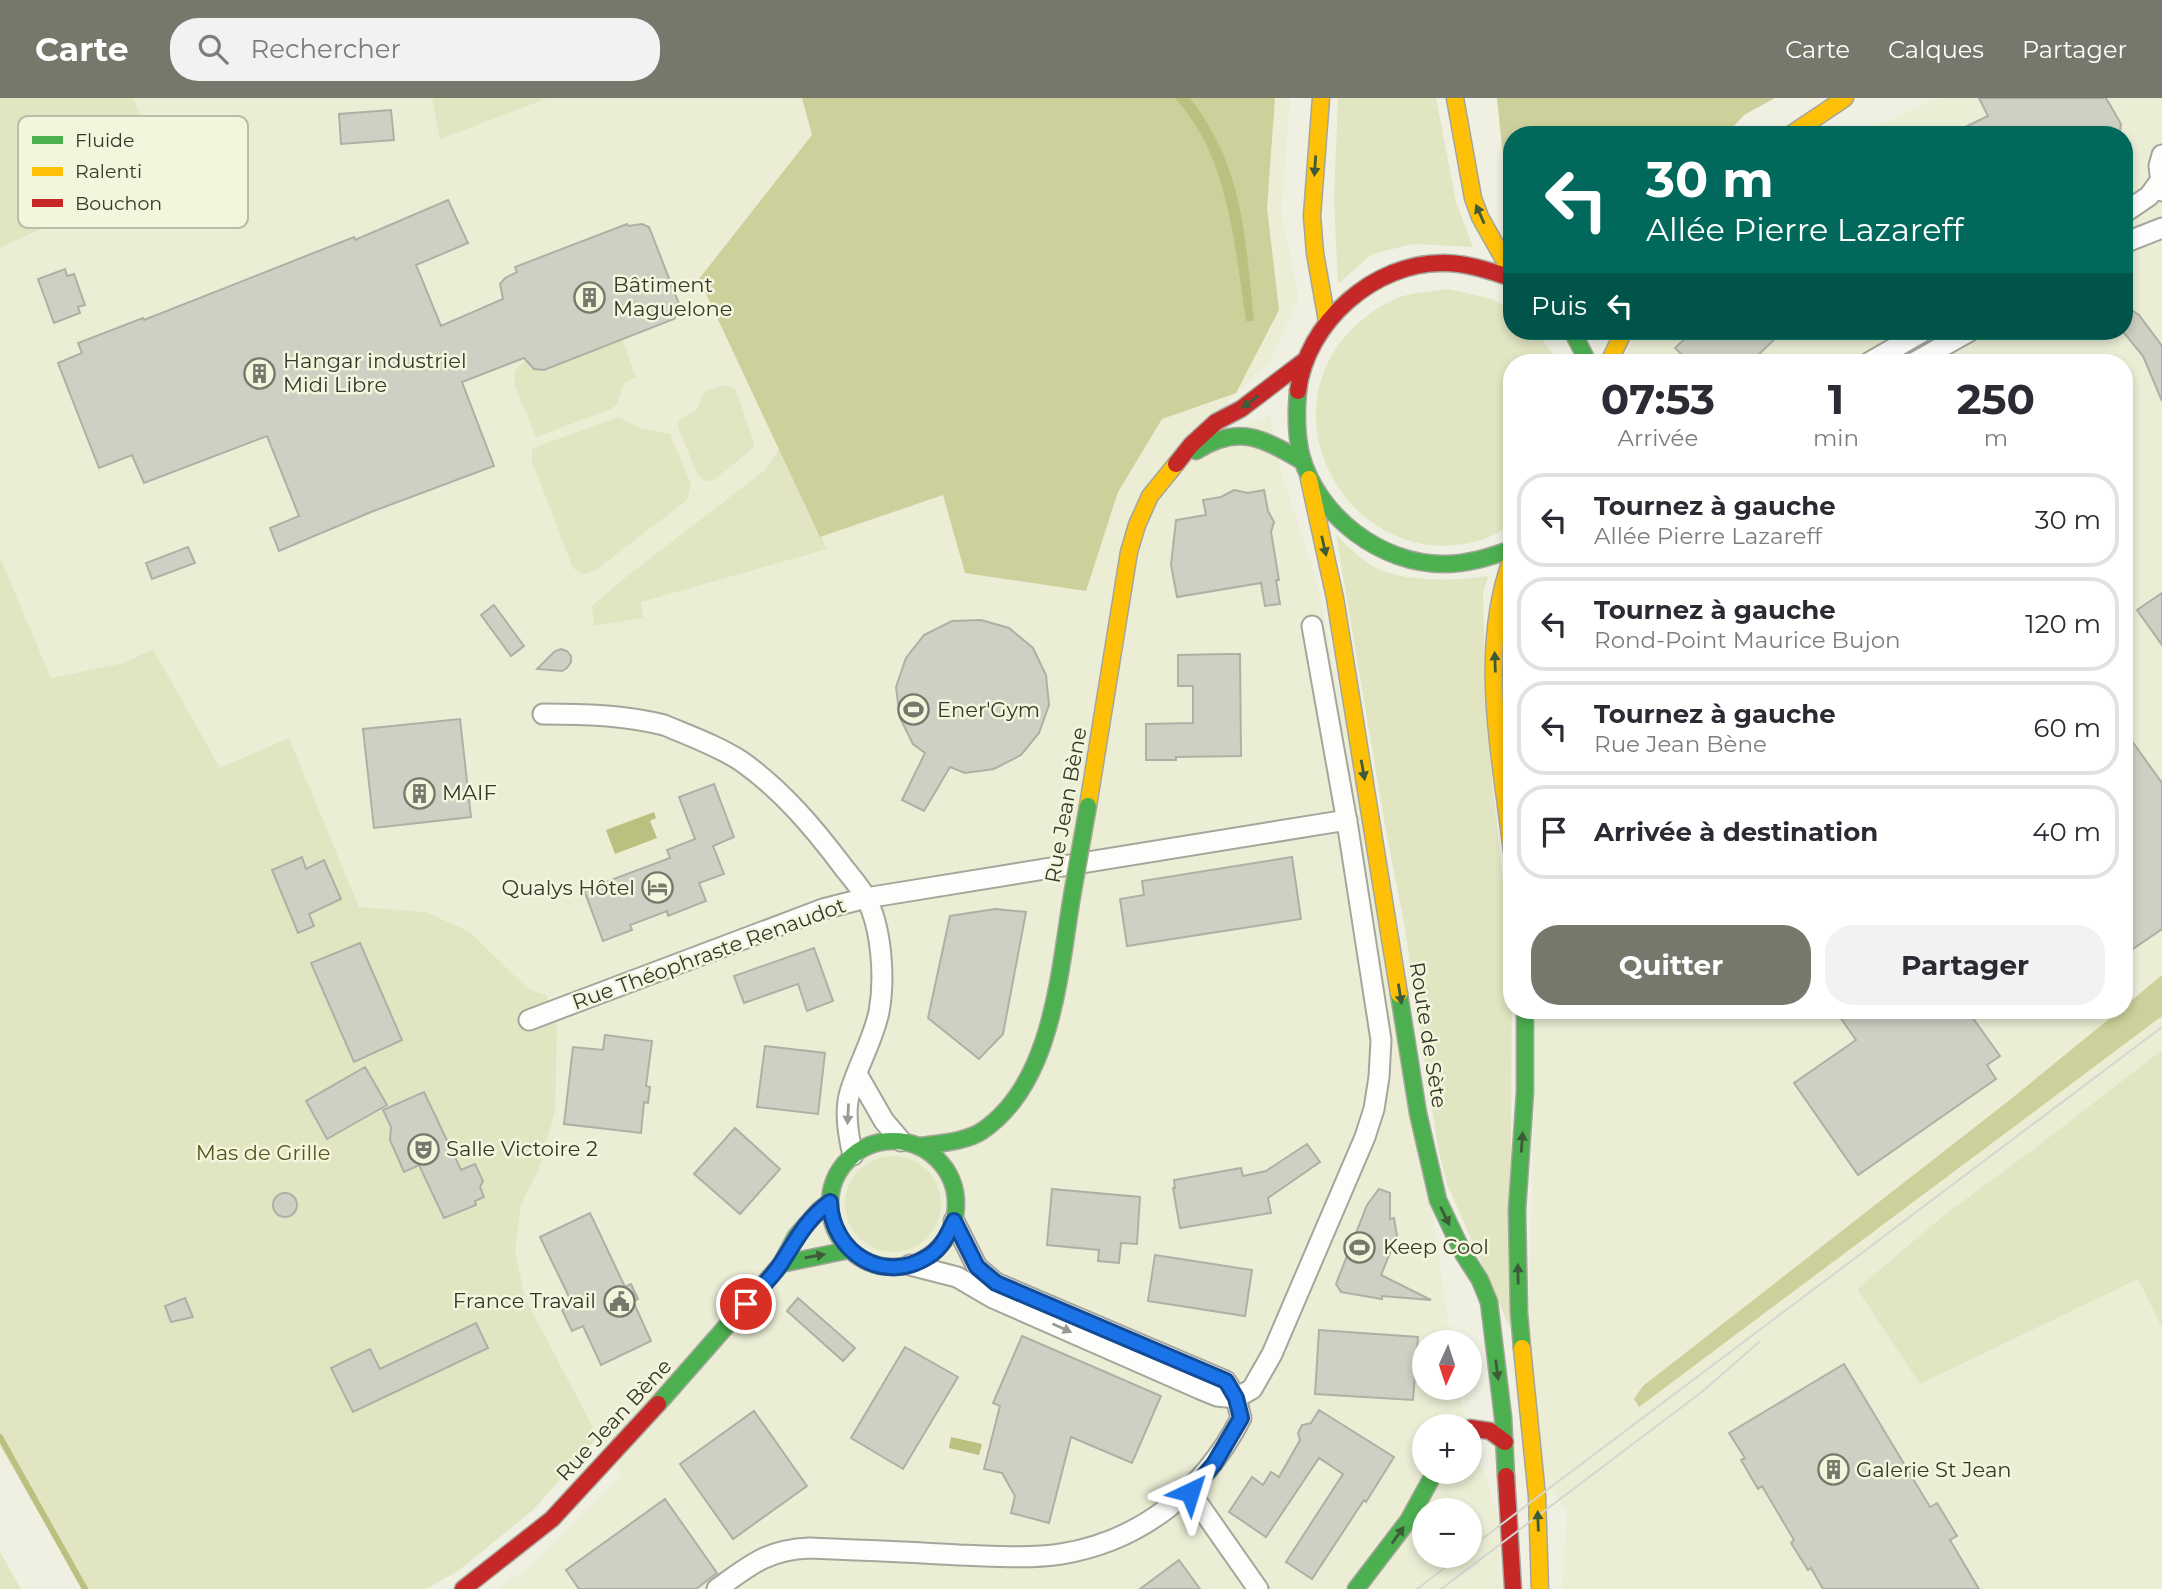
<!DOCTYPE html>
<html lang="fr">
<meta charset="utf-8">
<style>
:root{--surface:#fff;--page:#f2f2f3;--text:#2b2b33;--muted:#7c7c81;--line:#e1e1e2;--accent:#77786c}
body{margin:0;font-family:Montserrat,sans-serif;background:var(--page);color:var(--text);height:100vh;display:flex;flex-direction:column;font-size:26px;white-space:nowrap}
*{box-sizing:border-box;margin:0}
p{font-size:23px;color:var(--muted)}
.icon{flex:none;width:38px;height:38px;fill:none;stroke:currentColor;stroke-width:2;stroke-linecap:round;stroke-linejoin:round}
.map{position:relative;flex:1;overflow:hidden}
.drawer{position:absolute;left:1503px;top:256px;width:630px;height:665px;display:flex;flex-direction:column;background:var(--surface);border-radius:28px;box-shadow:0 4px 10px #0003}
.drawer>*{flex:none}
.hud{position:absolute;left:1503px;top:28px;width:630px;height:214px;border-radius:28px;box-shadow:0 4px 10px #0003;background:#00695c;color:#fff;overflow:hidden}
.needle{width:46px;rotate:183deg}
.fabs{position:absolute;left:1412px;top:1232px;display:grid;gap:14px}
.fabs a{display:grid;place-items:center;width:70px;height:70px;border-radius:50%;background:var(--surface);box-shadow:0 4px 10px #0003;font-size:35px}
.pin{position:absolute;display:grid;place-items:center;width:60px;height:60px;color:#fff;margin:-30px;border:4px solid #fff;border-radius:50%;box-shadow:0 2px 7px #0007}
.me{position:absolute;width:77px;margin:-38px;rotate:41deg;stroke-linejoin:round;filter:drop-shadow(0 0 5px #0008)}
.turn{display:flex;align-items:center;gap:24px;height:147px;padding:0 28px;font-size:32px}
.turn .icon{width:91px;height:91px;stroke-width:2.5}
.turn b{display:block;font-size:49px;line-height:60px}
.then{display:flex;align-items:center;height:66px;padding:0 28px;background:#0003;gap:14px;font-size:26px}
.eta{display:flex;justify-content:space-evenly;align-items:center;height:119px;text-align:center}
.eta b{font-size:42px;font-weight:700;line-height:49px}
.button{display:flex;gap:14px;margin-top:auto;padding:14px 28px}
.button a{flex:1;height:80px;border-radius:28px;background:var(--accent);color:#fff;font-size:28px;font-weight:700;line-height:80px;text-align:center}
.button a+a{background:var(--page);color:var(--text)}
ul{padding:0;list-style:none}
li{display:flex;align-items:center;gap:21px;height:94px;margin:0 14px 10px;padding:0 14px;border:4px solid var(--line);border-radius:28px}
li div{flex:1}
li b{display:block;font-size:26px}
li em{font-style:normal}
header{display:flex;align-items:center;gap:42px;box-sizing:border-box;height:98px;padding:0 35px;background:var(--accent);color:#fff}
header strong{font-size:33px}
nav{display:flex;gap:38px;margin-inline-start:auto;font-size:24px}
.search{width:490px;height:63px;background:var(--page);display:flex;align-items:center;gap:18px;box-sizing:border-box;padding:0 24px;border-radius:28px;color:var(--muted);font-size:26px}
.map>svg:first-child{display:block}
.built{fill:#ebedd5;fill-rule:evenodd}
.green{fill:#e2e5c2}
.forest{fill:#ccd09b}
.water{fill:#bbc081}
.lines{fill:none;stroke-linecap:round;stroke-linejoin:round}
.stream{stroke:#bbc081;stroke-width:6}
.building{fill:#cfd0c4;stroke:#afb0a5;stroke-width:2}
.street-casing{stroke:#a5a69b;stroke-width:23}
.fast-casing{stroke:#a5a69b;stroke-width:19}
.slow-casing{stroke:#a5a69b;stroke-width:19}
.jam-casing{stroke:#a5a69b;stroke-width:19}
.street{stroke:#fdfdfb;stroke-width:19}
.fast{stroke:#4caf50;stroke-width:16}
.slow{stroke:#ffc107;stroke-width:16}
.jam{stroke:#c62828;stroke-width:16}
.tram{stroke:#d6d6d1;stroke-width:2}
.fast-bridge-casing{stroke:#a7a891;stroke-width:19;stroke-linecap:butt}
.fast-bridge{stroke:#4caf50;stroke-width:16}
.oneway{fill:#3d5b38}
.oneway2{fill:#9a9a94}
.route-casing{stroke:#114b97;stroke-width:18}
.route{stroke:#1a73e8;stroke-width:12}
.labels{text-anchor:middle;stroke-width:5;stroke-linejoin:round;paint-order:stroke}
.poi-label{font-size:21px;fill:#36372d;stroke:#f3f6dc;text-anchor:start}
.street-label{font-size:21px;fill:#36372d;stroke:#f3f6dc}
.park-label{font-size:21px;fill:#55581b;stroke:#f3f6dc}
.key{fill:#f3f6dc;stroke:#babda8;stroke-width:2}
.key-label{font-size:19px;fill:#36372d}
</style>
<header>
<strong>Carte</strong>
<div class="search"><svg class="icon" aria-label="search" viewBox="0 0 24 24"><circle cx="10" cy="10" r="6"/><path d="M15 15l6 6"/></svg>Rechercher</div>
<nav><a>Carte</a><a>Calques</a><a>Partager</a></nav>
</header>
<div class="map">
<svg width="2162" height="1491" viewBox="0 0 2162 1491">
<rect width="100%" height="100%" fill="#eff0e2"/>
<path class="built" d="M0 0H1290L1281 116 1299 199 1269 264 1236 295 1192 346 1270 318 1281 373 1319 491 1406 934 1451 1244H1424V1290H1458L1468 1328H1424V1374H1470V1334L1497 1414 1502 1491H498L535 1465 622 1378 598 1339 525 1200 515 1152 521 1106 539 1071 546 897 528 891 470 834 426 814 359 809 289 640 0 812ZM1424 1412H1470V1458H1424Z
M1938 0H2162V952L2043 1044 1943 1118 1857 1191 1920 1285 2139 1181 2162 1230V1491H1562L1567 1412 1545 1384 1528 1231 1537 912H2124V264H1623L1635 233H2124V37H1859Z"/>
<path class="green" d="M0 0H133L163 73 0 150Z
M432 0H548L440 41Z
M1338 0H1436L1456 104 1473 149 1413 146 1372 156 1338 186 1334 102Z
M1449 191 1492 201 1512 213V233H1536L1559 264H1512V426C1503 431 1493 438 1484 441 1359 482 1259 324 1353 230 1368 216 1387 202 1407 197 1420 194 1435 193 1449 191Z
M622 241 636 279 624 285 617 306 611 311 536 339 515 288 514 273 528 260 534 271 544 272Z
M723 287 730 288 736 292 754 345 753 350 714 382 705 383 698 378 678 329 679 322 697 311 704 294Z
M619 319 639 330 670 336 691 386 687 402 596 472 583 477 573 470 531 361 533 350Z
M779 351 827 451 641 504 643 520 594 528 592 508 627 478 764 373Z
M1336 437C1347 447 1357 458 1369 466 1397 485 1457 483 1488 478L1483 496 1487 633 1512 872 1510 1230 1447 1086 1438 1050 1404 825 1386 733Z
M0 460 51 580 124 565 153 551 220 670 289 640 359 809 426 814 470 834 528 891 546 897 557 929 555 1012 539 1071 521 1106 515 1152 525 1200 598 1339 532 1413 458 1473 426 1491H83L0 1348Z
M2162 952V1230L2138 1181 1920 1286 1857 1191 1943 1118 2043 1044Z
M845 1106a48 48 0 1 1 96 0a48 48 0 1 1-96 0Z
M0 1454 21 1491H0Z"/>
<path class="forest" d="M802 0H1275L1267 110 1279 212 1236 295 1162 321 1118 394 1086 493 965 475 943 397 820 439 699 181 812 37Z
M1497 0H1775L1744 17 1726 37H1512V109L1507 98Z
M2162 877V918L1639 1309 1634 1301 1643 1288 2011 1001 2120 912H2124L2125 908Z"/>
<path class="water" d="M1175 0H1190C1244 70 1245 139 1254 223H1246C1234 146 1230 61 1175 0Z
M654 714 656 720 650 723 657 740 615 756 606 732Z
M951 1339 982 1346 979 1357 949 1350Z"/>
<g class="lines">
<path class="stream" d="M0 1339 85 1491"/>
</g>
<path class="building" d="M1979 0H2106L2121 26 2120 33 2114 37H1949L1988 18Z
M391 12 394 42 341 46 339 16Z
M448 102 468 145 416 167 441 228 503 201 500 186 505 180 517 174 515 169 627 126 628 128 642 126 649 129 679 206V216L674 221 544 272 534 271 524 260 462 284 494 368 371 414 279 453 270 430 299 418 267 338 144 385 132 357 99 370 58 265 82 255 78 245 143 220 144 222 354 139 355 142Z
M65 171 67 178 74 176 85 207 78 209 80 215 54 225 38 181Z
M2124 207 2139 217 2162 248V303L2143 258 2124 235Z
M1693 233H1783L1751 264H1689L1675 250Z
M1234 392 1248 395 1264 392 1268 413 1274 424 1271 434 1279 482H1276L1280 506 1265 508 1261 485 1177 499 1171 467 1176 422 1206 417 1203 402 1221 399Z
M188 449 195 465 152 481 146 465Z
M2162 495V547L2137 512Z
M494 507 524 548 511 558 481 517Z
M981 522 1009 530 1033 550 1046 577 1049 607 1039 635 1021 657 994 671 965 675 950 669 924 713 902 702 925 655 913 646 900 620 896 589 906 560 924 537 952 523Z
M561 551 567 553 571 558V564L567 570 562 573 537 571 555 553Z
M1228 556H1240L1241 658 1176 659V662H1146V626L1193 625V588H1178V557Z
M460 621 471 719 374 730 363 631Z
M2124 632 2162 685V831L2124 857Z
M714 686 734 739 713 748 724 776 699 785 706 803 668 818 667 813 630 827 632 832 603 843 584 792 670 760 667 752 695 741 679 699Z
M302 759 306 771 324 762 341 801 309 816 314 828 298 835 272 772Z
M1292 759 1301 821 1127 848 1120 801 1144 797 1142 783Z
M995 811 1026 814 1003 936 979 961 928 920 950 818Z
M360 845 402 942 354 964 311 865Z
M814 850 833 903 807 913 798 886 744 905 734 878Z
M1835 912H1967L2000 958 1987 967 1996 981 1858 1077 1794 985 1856 942Z
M605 937 652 943 646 988 650 989 648 1005 644 1004 641 1035 564 1026 573 949 603 952Z
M765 948 825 955 818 1016 757 1009Z
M365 969 387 1007 327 1041 306 1003Z
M424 994 461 1072 475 1066 483 1083 480 1089 484 1099 475 1103 476 1107 444 1120 419 1067 404 1074 390 1042 391 1029 383 1012Z
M735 1030 780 1071 740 1116 694 1076Z
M1307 1046 1320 1064 1268 1100 1271 1115 1180 1130 1173 1090H1175L1174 1082 1241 1070 1243 1078 1266 1073Z
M1052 1091 1140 1099 1137 1146 1121 1145 1119 1165 1098 1163 1099 1152 1047 1147Z
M1379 1091 1390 1095V1121L1394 1120 1397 1138 1381 1177 1431 1202 1382 1198V1201L1341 1194 1336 1186 1367 1107Z
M273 1107a12 12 0 1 1 24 0a12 12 0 1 1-24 0Z
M590 1115 625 1189 631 1186 638 1201 633 1203 651 1243 601 1267 583 1228 572 1233 562 1212 573 1207 540 1139Z
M1155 1157 1252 1172 1245 1218 1148 1203Z
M185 1200 193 1219 171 1224 165 1208Z
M798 1200 855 1250 843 1263 787 1213Z
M476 1225 488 1250 353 1314 331 1270 370 1251 380 1271Z
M1319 1232 1418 1239 1413 1302 1315 1296Z
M1022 1238 1161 1298 1132 1365 1071 1339 1049 1425 1011 1415 1015 1398 1002 1375 984 1371 1000 1308 993 1305Z
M905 1249 958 1279 903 1371 851 1340Z
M1844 1266 1930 1409 1937 1405 1957 1438 1950 1442 1979 1491H1823L1811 1470 1808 1472 1791 1445 1794 1442 1762 1388 1758 1391 1741 1362 1745 1360 1729 1335Z
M1319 1312 1394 1359 1366 1404 1364 1402 1312 1481 1286 1464 1343 1376 1319 1360 1266 1439 1229 1414 1252 1379 1263 1387 1271 1374 1279 1379 1300 1342 1298 1335 1302 1327 1311 1325Z
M754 1313 807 1388 733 1441 680 1366Z
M665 1401 717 1475 696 1491H579L566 1472Z
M1179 1462 1200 1491H1140Z"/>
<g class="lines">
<defs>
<path id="street" d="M2162 57 2159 68 2162 93
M2124 115 2149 98 2160 83
M2124 145 2162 130
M1870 264 1924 233
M1915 264 1970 233
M543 616C584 616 624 617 664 627 690 638 718 648 741 663 782 692 814 730 844 770 851 779 860 789 866 800 882 830 885 881 879 914 873 942 858 967 850 994 844 1014 848 1037 853 1057
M529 922 823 811 866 800 1347 722
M857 976 884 1023 901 1043
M954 1123 977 1169 996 1185 1226 1283 1236 1300
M910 1167 957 1179 993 1200 1200 1291 1217 1298 1236 1300
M1190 1394 1258 1491
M717 1491C750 1467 767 1452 809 1450 859 1452 909 1454 959 1457 992 1458 1027 1461 1061 1456 1142 1443 1204 1392 1241 1320L1236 1300 1252 1291 1272 1256 1365 1039 1374 1011 1379 979 1381 942 1348 730 1312 528"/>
<path id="fast" d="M1572 233 1588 264
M1298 293C1296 315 1296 336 1301 357 1318 419 1381 466 1444 466 1468 466 1490 459 1512 451
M1196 353C1239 326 1262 340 1302 363
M1399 896 1418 1015 1438 1102 1464 1157 1480 1182 1489 1204 1503 1319 1506 1378
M830 1106a63 63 0 1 1 126 0a63 63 0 1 1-126 0Z
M920 1048C940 1045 965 1044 982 1033 1053 985 1059 875 1072 798
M781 1166 849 1152
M1522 1250 1519 1215 1517 1112 1525 994V912
M658 1306 781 1166 796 1138 819 1112 830 1104
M1356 1491 1408 1423 1435 1374"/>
<path id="slow" d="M1321 0 1312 118 1315 155 1327 223
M1455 0 1473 100 1480 119 1512 176
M1790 37 1845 0
M1609 264 1624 233
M1309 381 1335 500 1399 896
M1512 460C1477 552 1501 659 1512 754
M1088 708 1129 454 1137 427 1150 398 1176 366
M1522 1250 1537 1398 1540 1491"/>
<path id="jam" d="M1298 293C1306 225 1374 164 1444 165 1467 165 1490 173 1512 180
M1176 366 1191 347 1216 324 1241 311 1304 263
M1470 1330 1490 1333 1505 1344
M1506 1378 1513 1491
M463 1491 552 1421 658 1306"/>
</defs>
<use href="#street" class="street-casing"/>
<use href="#fast" class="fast-casing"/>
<use href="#slow" class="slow-casing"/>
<use href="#jam" class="jam-casing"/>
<use href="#street" class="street"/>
<use href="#fast" class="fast"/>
<use href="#slow" class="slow"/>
<use href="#jam" class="jam"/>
<path class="tram" d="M1470 1450 2162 929
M1417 1491 1460 1458
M1441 1491 1703 1293 1759 1244"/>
<defs>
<path id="fast-bridge" d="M1072 798 1088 708"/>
</defs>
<use href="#fast-bridge" class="fast-bridge-casing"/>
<use href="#fast-bridge" class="fast-bridge"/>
</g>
<defs><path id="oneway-solid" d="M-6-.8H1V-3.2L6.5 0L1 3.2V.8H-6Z" transform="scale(1.75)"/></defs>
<g class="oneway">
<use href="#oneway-solid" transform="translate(1315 68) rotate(94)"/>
<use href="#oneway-solid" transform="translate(1480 116) rotate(-114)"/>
<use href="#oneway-solid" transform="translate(1250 304) rotate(143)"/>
<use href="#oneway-solid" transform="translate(1324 448) rotate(77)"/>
<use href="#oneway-solid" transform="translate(1495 564) rotate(-92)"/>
<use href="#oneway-solid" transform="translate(1363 672) rotate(80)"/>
<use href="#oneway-solid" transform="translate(1400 896) rotate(81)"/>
<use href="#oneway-solid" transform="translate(1522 1044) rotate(-86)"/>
<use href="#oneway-solid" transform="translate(1445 1118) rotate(64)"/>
<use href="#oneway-solid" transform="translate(815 1158) rotate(-10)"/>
<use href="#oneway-solid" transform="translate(1518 1176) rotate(-91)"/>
<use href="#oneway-solid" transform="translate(1497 1272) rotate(83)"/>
<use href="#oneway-solid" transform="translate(1538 1423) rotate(-92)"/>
<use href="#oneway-solid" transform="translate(1398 1437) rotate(-54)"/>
</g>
<g class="oneway2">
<use href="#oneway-solid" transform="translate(848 1016) rotate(93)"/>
<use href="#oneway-solid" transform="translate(1062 1230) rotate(24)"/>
</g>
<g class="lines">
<defs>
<path id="route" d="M746 1206C758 1192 773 1179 782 1164 798 1139 806 1122 830 1104 832 1154 883 1188 929 1158 942 1150 948 1136 954 1123L977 1169 996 1185 1226 1283 1236 1300 1241 1320 1214 1366 1190 1394"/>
</defs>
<use href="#route" class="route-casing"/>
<use href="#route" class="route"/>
</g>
<defs>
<symbol id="building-ring" viewBox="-11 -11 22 22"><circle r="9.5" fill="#f3f6dc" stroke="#77786c" stroke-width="1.5"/><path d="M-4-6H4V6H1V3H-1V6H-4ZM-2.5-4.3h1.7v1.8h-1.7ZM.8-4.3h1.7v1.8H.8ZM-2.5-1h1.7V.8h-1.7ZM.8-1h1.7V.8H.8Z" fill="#77786c"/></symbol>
<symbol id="stadium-ring" viewBox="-11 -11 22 22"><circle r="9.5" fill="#f3f6dc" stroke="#77786c" stroke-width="1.5"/><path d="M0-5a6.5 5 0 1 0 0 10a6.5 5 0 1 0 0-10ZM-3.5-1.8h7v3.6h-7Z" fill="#77786c"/></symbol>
<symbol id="hotel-ring" viewBox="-11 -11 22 22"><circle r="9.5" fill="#f3f6dc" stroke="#77786c" stroke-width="1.5"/><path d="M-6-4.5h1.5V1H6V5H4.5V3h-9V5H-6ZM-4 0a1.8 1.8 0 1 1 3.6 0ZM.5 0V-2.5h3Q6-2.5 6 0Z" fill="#77786c"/></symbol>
<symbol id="theatre-ring" viewBox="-11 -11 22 22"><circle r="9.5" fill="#f3f6dc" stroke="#77786c" stroke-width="1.5"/><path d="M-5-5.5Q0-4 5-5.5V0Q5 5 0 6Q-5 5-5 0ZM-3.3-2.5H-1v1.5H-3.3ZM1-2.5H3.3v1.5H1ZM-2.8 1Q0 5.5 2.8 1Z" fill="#77786c"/></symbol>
<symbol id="civic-ring" viewBox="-11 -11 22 22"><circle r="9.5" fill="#f3f6dc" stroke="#77786c" stroke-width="1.5"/><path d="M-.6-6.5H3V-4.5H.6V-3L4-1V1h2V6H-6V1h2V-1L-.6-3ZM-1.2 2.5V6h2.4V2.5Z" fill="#77786c"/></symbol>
</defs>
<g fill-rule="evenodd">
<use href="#building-ring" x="572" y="182" width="35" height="35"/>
<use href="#building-ring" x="242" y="258" width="35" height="35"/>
<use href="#stadium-ring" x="896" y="594" width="35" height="35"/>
<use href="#building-ring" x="402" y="678" width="35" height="35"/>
<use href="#hotel-ring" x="640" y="772" width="35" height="35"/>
<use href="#theatre-ring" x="406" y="1034" width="35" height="35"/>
<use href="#stadium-ring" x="1342" y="1132" width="35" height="35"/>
<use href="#civic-ring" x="602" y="1186" width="35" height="35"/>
<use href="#building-ring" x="1816" y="1354" width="35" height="35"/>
</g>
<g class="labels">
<g class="poi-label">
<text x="613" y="194">Bâtiment<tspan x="613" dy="24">Maguelone</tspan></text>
<text x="283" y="270">Hangar industriel<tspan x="283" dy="24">Midi Libre</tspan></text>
<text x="937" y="619">Ener'Gym</text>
<text x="442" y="702">MAIF</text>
<text x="635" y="797" text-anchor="end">Qualys Hôtel</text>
<text x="446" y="1058">Salle Victoire 2</text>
<text x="1383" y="1156">Keep Cool</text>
<text x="596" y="1210" text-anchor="end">France Travail</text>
<text x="1856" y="1379">Galerie St Jean</text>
</g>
<g class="street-label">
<text transform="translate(1066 707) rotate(-80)" y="7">Rue Jean Bène</text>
<text transform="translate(709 856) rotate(-20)" y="7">Rue Théophraste Renaudot</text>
<text transform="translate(1428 937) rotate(81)" y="7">Route de Sète</text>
<text transform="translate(614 1322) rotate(-47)" y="7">Rue Jean Bène</text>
</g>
<g class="park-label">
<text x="263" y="1062">Mas de Grille</text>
</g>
</g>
<rect x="18" y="18" width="230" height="112" rx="10" class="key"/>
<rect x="32" y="38" width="31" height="8" fill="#4caf50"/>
<rect x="32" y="69" width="31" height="9" fill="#ffc107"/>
<rect x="32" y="101" width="31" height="8" fill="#c62828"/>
<g class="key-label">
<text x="75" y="49">Fluide</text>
<text x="75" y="80">Ralenti</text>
<text x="75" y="112">Bouchon</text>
</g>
</svg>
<div class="fabs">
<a><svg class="needle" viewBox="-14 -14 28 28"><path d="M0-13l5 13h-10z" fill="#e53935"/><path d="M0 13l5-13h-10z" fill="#7c7c81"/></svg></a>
<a>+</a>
<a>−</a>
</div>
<div class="pin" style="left:746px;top:1206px;background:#d93025"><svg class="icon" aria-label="arrive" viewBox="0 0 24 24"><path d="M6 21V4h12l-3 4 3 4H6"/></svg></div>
<svg class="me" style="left:1190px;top:1394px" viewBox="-20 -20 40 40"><path d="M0-17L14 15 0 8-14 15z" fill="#1a73e8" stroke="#fff" stroke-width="4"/></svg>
<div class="hud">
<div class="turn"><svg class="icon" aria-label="left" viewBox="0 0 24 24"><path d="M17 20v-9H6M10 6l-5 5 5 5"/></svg><div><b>30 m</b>Allée Pierre Lazareff</div></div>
<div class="then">Puis<svg class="icon" aria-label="left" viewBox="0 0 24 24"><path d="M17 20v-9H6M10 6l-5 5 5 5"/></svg></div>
</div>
<section class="drawer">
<div class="eta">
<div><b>07:53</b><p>Arrivée</p></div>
<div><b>1</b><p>min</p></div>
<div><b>250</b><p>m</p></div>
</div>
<ul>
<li><svg class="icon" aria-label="left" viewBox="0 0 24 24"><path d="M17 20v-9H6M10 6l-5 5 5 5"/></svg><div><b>Tournez à gauche</b><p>Allée Pierre Lazareff</p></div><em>30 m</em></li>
<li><svg class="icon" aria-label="left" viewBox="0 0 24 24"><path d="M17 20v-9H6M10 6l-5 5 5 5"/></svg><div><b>Tournez à gauche</b><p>Rond-Point Maurice Bujon</p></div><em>120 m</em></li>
<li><svg class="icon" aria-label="left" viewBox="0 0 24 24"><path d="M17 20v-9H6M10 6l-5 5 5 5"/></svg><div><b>Tournez à gauche</b><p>Rue Jean Bène</p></div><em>60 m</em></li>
<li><svg class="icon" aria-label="arrive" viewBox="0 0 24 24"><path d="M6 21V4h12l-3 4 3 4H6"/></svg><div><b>Arrivée à destination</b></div><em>40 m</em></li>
</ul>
<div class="button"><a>Quitter</a><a>Partager</a></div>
</section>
</div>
